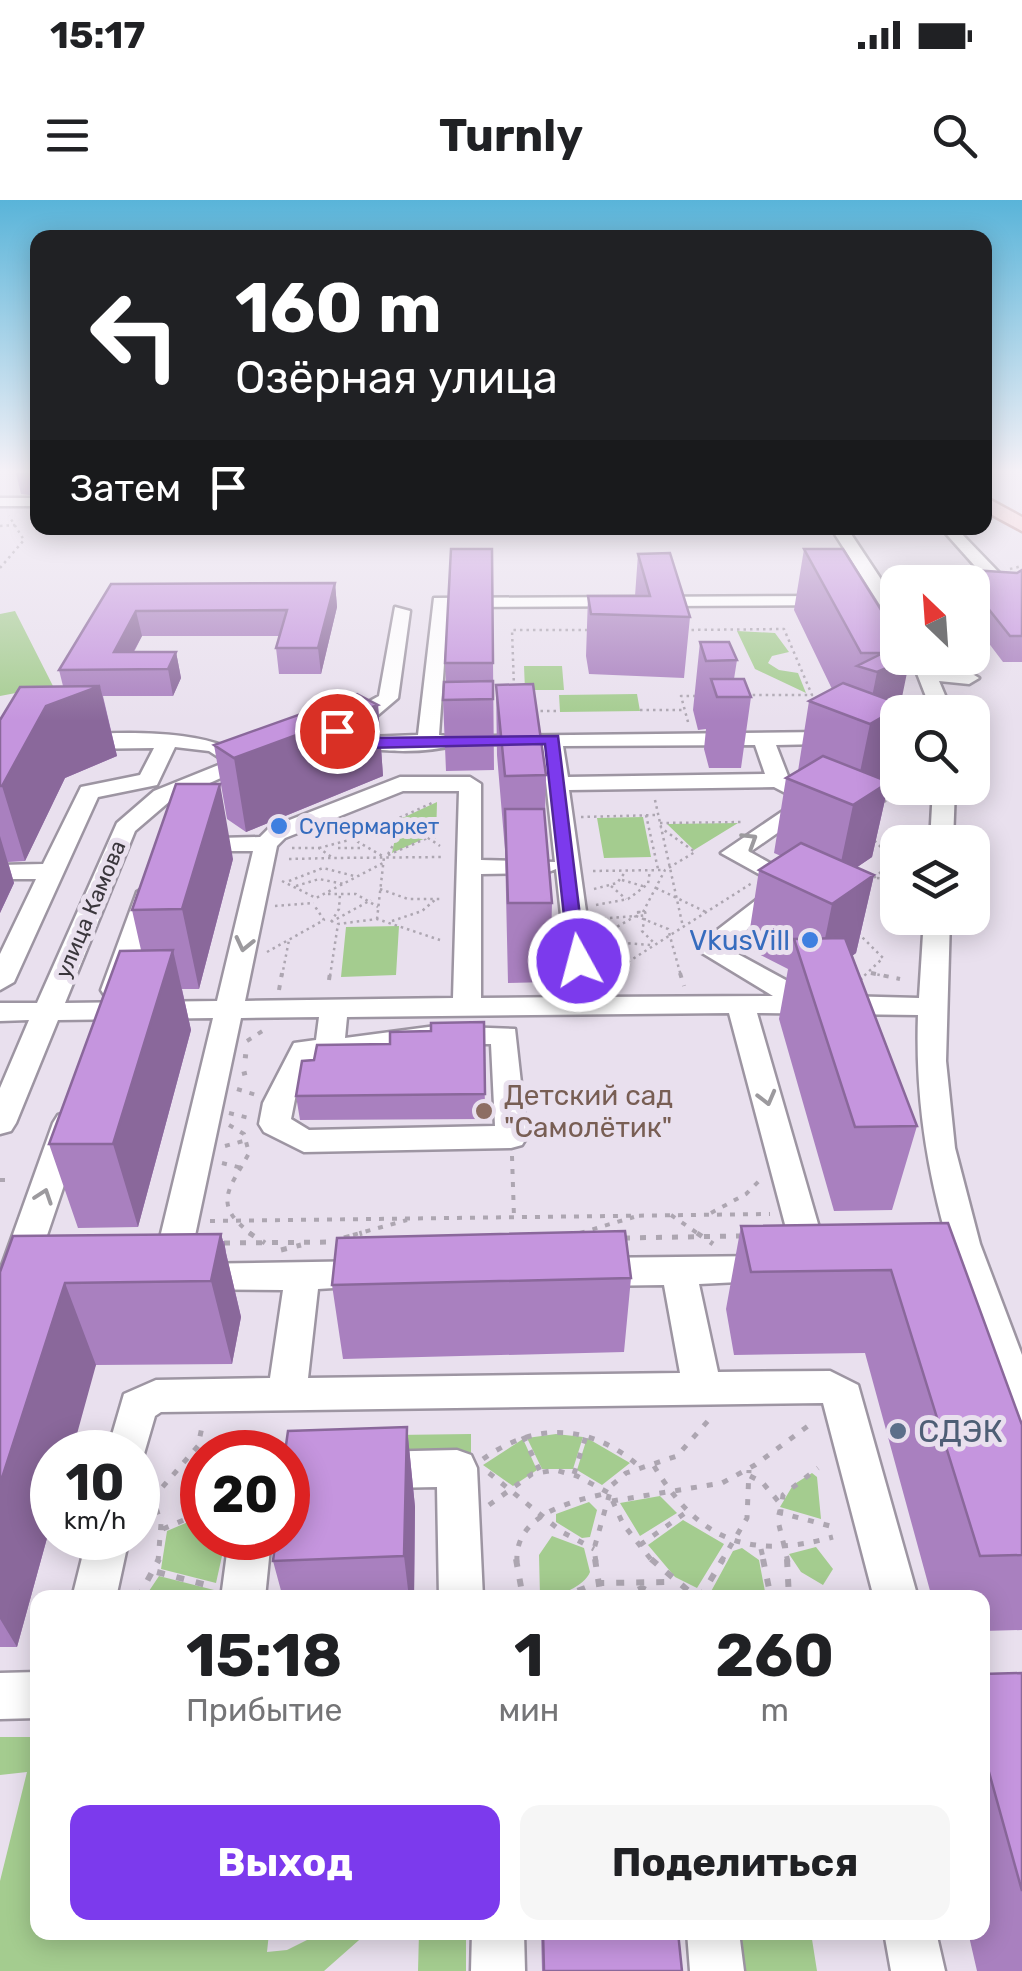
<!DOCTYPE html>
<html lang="ru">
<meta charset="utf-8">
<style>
:root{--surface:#fff;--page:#f6f6f6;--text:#202124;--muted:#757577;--accent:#7c3aed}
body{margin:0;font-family:Rubik,sans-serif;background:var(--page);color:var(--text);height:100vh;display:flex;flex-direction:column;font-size:38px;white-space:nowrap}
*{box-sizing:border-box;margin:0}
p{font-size:32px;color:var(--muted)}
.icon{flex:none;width:55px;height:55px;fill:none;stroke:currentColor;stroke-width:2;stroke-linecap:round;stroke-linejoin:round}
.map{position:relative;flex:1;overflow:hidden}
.panel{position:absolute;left:30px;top:1390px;width:960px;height:350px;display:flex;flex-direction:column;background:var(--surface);border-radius:20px;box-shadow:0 5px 25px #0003}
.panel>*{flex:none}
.banner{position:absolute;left:30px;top:30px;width:962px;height:305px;border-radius:20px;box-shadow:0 5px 25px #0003;background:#202124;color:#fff;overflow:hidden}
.needle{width:65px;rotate:335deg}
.buttons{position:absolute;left:880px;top:365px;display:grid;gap:20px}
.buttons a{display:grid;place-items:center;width:110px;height:110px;border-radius:20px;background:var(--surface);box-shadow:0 5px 25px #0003;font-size:50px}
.speed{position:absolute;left:30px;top:1230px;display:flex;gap:20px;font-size:50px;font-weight:700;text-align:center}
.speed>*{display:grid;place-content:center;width:130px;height:130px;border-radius:50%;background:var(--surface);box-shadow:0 5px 25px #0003;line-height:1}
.speed small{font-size:25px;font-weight:400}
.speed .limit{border:15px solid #d22;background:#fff;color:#111}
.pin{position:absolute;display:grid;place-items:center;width:85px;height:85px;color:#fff;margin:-42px;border:5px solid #fff;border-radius:50%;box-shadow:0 2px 10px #0007}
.me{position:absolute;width:110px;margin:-55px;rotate:353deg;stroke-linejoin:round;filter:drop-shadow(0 0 8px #0008)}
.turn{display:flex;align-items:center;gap:35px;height:210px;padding:0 40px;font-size:45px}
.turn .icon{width:130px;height:130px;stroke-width:2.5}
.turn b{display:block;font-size:70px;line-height:85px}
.then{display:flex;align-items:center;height:95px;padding:0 40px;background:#0003;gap:20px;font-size:38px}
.eta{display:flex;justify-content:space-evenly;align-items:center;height:170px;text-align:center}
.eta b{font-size:60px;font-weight:700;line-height:70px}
.primary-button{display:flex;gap:20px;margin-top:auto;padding:20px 40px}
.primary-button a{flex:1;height:115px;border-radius:20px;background:var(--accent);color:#fff;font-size:40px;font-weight:700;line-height:115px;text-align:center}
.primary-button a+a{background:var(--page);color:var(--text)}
.status{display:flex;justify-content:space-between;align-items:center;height:70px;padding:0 50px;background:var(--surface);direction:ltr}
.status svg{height:28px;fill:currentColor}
header{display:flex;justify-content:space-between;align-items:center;height:130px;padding:0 40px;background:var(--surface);font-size:45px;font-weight:700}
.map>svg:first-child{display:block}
.green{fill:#a4cc8f}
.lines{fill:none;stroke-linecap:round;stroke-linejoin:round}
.minor-casing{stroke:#9d95a2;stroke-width:5}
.major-casing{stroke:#b58484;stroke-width:5}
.path-far3{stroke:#ada6b1;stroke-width:2.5;stroke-dasharray:2.5 4;stroke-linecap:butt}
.path-far2{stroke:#ada6b1;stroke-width:4;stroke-dasharray:5 8;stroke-linecap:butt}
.path-far1{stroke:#ada6b1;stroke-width:5;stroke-dasharray:6 10;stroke-linecap:butt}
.path{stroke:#ada6b1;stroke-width:6;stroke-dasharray:8 12;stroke-linecap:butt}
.minor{fill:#fff;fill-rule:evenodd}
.major{fill:#facecd;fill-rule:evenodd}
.wall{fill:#a980bf}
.shaded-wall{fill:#8a689b}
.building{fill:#c595de;stroke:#8a689b;stroke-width:2.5}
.oneway{stroke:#9c9a9e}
.route{fill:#7c3aed;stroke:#51269a;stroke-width:2.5}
.shop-dot{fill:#3f7fe0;stroke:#e9e0ee;stroke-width:4}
.education-dot{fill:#8d6e63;stroke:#e9e0ee;stroke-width:4}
.service-dot{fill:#5c6f8a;stroke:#e9e0ee;stroke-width:4}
.labels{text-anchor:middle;stroke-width:10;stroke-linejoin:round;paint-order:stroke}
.far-shop-label{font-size:22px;fill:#366cbe;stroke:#e9e0ee;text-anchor:start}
.far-street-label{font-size:22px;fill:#3a363c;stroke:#e9e0ee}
.shop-label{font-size:28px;fill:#366cbe;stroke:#e9e0ee;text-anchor:end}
.education-label{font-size:28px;fill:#785e54;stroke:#e9e0ee;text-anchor:start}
.near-service-label{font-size:32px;fill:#4e5e75;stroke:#e9e0ee;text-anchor:start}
</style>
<div class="status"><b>15:17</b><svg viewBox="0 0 49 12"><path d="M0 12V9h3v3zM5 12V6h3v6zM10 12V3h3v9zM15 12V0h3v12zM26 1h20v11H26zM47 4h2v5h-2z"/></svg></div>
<header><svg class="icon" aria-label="menu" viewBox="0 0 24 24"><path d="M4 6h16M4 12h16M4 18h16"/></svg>Turnly<svg class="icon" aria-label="search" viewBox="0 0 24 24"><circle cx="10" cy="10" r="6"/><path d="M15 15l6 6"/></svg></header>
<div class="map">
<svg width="1022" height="1771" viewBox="0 0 1022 1771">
<rect width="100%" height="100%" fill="#e9e0ee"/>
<path class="green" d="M15 411 53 486 0 496V414Z
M737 431 775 433 789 452 772 456 768 463 779 470 798 473 806 493 755 469Z
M524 466H562L564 490H525Z
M637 494 640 511 560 512 559 495Z
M437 602 436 639 400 627 428 637 392 653 396 634 385 626Z
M643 617 651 657 604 658 597 618Z
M738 623 694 650 667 624Z
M399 726 396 775 341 777 346 727Z
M471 1234V1257L315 1259 318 1236Z
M556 1234 583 1237 573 1269H542L527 1238Z
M587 1238 630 1263 602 1285 577 1270Z
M523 1239 537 1270 513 1286 483 1265Z
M812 1273 817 1277 821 1319 780 1307 793 1285Z
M660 1296 677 1313 640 1336 620 1303Z
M589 1302 597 1310 590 1337 582 1338 556 1322V1314Z
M202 1316V1338H226L216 1383 161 1369 167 1331Z
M683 1320 724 1344 697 1388 675 1377 648 1345Z
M552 1336 584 1348 590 1372C584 1387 556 1398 540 1397L539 1355Z
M816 1347 833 1369 823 1385 801 1372 789 1354Z
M742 1348 759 1360 766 1397H708L733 1351Z
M159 1376 214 1390 210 1397H145Z
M0 1537H37L38 1732 269 1733 267 1752 287 1750 321 1733H367L324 1771H0V1681L27 1572 0 1575Z
M419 1733H466V1771H418Z
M727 1733H811L817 1771H731Z"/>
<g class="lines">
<defs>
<path id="minor" d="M0 298H38V306H0Z
M831 328H847L898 405V424L889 419Z
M941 328H956L1011 385V393H999Z
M833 396 839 397V405L448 407 439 535 456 537V545C426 553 355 556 333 533L337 528 330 523 379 496 395 407 410 411 398 498 378 515 346 528 367 537 418 535 434 398Z
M911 458H929L934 470 969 472 979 478 969 484 939 481 952 512H932Z
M824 532 898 557V570L822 544 776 545 788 576 826 599 750 652 806 683 725 747 793 784 804 795 919 798 924 718H950L946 861 955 948 980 1044 1022 1155V1221L1008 1216 1003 1204C954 1068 913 963 918 815L757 813 829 1062 824 1072 812 1075 800 1072 795 1062 729 813 347 817 345 838 436 826 515 829 527 937 522 945 511 948 304 952 264 932 259 924 263 903 294 843 316 840 319 817 241 818 189 1064 370 1061 382 1065 388 1075 382 1085 318 1089 308 1178 680 1173 664 1085 591 1086 579 1082 574 1072 579 1062 591 1058 770 1056 782 1060 787 1070 782 1080 699 1084 718 1172 830 1171 858 1185 918 1398H874L823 1203 161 1212 155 1216 141 1264 138 1266V1252H107L124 1194 156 1180 270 1178 283 1090 169 1089 157 1085 151 1075 213 818 58 820 16 923 11 931 0 934V888L29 820 0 821V803H37L117 623 154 591 226 562 209 551 175 547 157 585 98 597 14 782 0 790V754L36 679H0V665L43 664 81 587 140 575 154 548 0 550V538C67 537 188 520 243 555L256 551 267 557 170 601 135 631 65 803 217 801 253 651H189L177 644 181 639 260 637 269 628 400 577H470L481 584V660L555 662 542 546 493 544V536ZM755 545 765 574 568 577 563 546ZM774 587 799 600 721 653 777 684 694 748 773 796 598 797 569 590ZM403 591H459L453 798 245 801 277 646 285 638ZM556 669 570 797 481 798V674L546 673ZM436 844H491L495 926 309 930 291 919 296 894 314 859Z
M933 588H955L953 642H930Z
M149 685 161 692 129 790 115 798 105 796 101 790 137 692Z
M69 912 80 915 85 923 18 1121 13 1131 0 1136V1071L53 923 58 915Z
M457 1250 471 1255 477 1268 483 1398H439L437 1287 288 1290V1254Z
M87 1338H129L116 1398H72Z
M229 1338H271L265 1398H221Z
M38 1472V1518L0 1519V1473Z
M472 1732H524L525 1771H471Z
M687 1732H739L744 1771H690Z
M884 1732H936L945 1771H891Z"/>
<path id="major" d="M985 297 1022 317V331L985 311Z"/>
</defs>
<use href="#minor" class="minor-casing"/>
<use href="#major" class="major-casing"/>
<path class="path-far3" d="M0 326 15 325
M0 368 24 340 9 316
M1010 369 1022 366
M685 430 784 429 812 495H747
M514 487 512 430H590
M640 510H685
M534 511H560
M688 522 681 496H698
M655 600 683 727
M884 602 905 588
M646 615 658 669
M581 617 657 615
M660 623 744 622
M378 629 418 631 440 646
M292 648H319L333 658 444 657
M319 648 353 639
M338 648H363
M388 654 396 640 391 628
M388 655 430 637
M289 659 333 658
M593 671 663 670
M877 678 898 681
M622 680 646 687
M282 681 316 698 383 663
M289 681 323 668 354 676
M869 682 894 661 873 639
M296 686 319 679 344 684
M611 686 626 699
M656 688 706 712
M380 689 408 699H442
M594 689 617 683 626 671
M328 694H356L378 707
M596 705 628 699 648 684 650 670
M275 706 314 703
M638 712H645L646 715 639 716Z
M643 712 665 670 695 652 661 628
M645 718 642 731 655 744
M377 719 384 657 353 639 432 603
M597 719 636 716 668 729 681 776
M392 721 422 711 436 699
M331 722 371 700
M331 722 339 709 340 694
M599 730 623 743 651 745
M606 733 636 716
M858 733 883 758 864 776
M267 752 324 720 314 705
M871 773 884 776
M282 776 289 740
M330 776 338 724 377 719 440 740
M606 776 752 683"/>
<path class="path-far2" d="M680 773 684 786
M871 773 900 779
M604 777 610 773
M329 780 330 773
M858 781 867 773
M279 790 282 773
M247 841 264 830
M243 856 253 857
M242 874 254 871
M237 889 256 895
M229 913 249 918
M229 925 244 934 249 953C230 989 210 1004 253 1035
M225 946 247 940
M512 956 514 1017
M222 963 242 968
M0 980H9
M711 1013 746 994 760 980
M671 1015 700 1035
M210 1021 770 1014
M580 1033 634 1017
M353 1035 407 1020"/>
<path class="path-far1" d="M249 1033 265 1043
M697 1033 713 1044
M344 1038 362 1033
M624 1038 740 1036
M224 1043 340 1042
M281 1050 301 1045
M523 1236 540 1271
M483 1259C536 1221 591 1224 640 1267
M654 1266C699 1341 749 1360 833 1337
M489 1273 562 1332 594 1349
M574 1274 586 1236
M750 1276 762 1282 778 1301
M612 1301 722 1283 755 1265 808 1226
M489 1305 532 1274 555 1270 577 1276 609 1293 623 1324 653 1362
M777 1312 830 1326
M163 1329 202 1312
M640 1345 685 1313
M761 1349 764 1362
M158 1362 161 1324 153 1298 198 1246 203 1222
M517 1362C514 1315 570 1301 609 1293
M596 1362 594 1349 612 1285 626 1273 677 1256 714 1214
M721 1362 747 1318 749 1270
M788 1362 779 1325 783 1295 818 1268"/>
<path class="path" d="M516 1359 523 1398
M595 1359 601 1398
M651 1359 697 1398
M763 1359 771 1398
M787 1359 789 1398
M157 1372 210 1386
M138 1398 159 1359
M559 1398 598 1383 671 1382
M620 1398 642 1388 662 1398
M700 1398 723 1359"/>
<use href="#minor" class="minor"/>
<use href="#major" class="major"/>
</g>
<path class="wall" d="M16 273H38V296L21 294Z
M492 349 494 570 446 571 443 500 446 482 445 463Z
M804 349 898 437V528L887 576 882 579 889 582 872 657 857 667 874 675 856 753 852 756 917 926 892 1010 834 1011 779 819 788 769 747 748 759 670 781 656 774 653 786 578 798 571 809 501 832 489 794 410Z
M638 354 690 417 684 478 589 474 586 456 588 396H635Z
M957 369 1017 373 1022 370V462H1003L972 421V382H954Z
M335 383 337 407 321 474H279L276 448 279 436H142L134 452H176L181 478 173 496H103L117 556 65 578 25 661 8 662 14 683 0 713V520L63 486 59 470 111 384Z
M700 442 737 460 734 479 751 497 741 568H709L704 549 706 529 698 530 693 510Z
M496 485 546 575 545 616 552 703 550 782 508 783 505 650 497 555Z
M378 505 383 576 246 632 227 619 214 545Z
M233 659 199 789H182L191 830 138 1027 78 1028 49 944 141 750 132 710Z
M484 822 485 919 300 920 296 896 314 860 390 844 431 831Z
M948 1023 1022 1225V1430L982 1431V1398H932L865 1153 734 1155 726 1109 741 1026Z
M221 1034 223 1041H224L226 1053 241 1117 232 1164 96 1165 52 1252V1320L17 1447H0V1072Z
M631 1078 624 1152 343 1159 332 1085Z
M407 1227 415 1307 414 1398H283L273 1361Z
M1022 1473V1771H977L968 1732H982V1474Z
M541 1732H678L682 1771H542Z"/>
<path class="shaded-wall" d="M335 383 337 407 321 474 318 448Z
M136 411 142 436 124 469 114 452Z
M176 452 181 478 173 496 168 469Z
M910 458 900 507 903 505 901 512H898V528L887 576 855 596 870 524 867 522 877 472Z
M100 486 117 556 65 578 25 661 2 586 46 506Z
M378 505 383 576 246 632 234 558Z
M889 582 872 657 837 681 853 605Z
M220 584 233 659 199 789 182 709Z
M0 636 14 683 0 713Z
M874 675 856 753 816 783 832 704Z
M173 750 191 830 138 1027 113 944Z
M221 1034 224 1045V1041L226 1053 241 1117 232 1164 211 1081Z
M65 1083 96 1165 72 1252H52V1320L17 1447 0 1419V1284Z
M407 1227 415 1307 414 1398H409L404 1356Z"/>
<path class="building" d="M451 349H492L493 463H445Z
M804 349H843L898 437V458H910L877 472 857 466 883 453H861Z
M670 353 690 417 591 414 588 396H650L638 354Z
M957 369 1017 373 1022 370V436H1010L972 388V382H968Z
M335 383 318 448H276L287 410 136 411 114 452H176L168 469 59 470 111 384Z
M700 442H729L737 460 706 461Z
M711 479H744L751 497H717Z
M493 481V499L443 500 444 482Z
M843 483 903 505 870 524 809 501Z
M533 484 546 575 505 576 496 485Z
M100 486 46 506 2 586H0V520L20 487Z
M357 494 378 505 234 558 214 545Z
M823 556 889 582 853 605 786 578Z
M176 584H220L182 709 132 710Z
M505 609H544L552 703H508Z
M801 643 874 675 832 704 759 670Z
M845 738 917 926 855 927 794 739Z
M173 750 113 944H49L120 751Z
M484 822 485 894 296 896 302 861 314 860 317 845 390 844V832L431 831V823Z
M948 1023 1022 1225V1355L980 1356 891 1070 751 1072 741 1026Z
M625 1031 631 1078 332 1085 337 1038Z
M221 1034 211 1081 65 1083 0 1284V1072L13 1036Z
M407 1227 404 1356 273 1361 276 1338H288V1252H285L288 1231Z
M1022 1473V1691L982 1547V1474Z
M543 1732H678L682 1771H544Z"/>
<defs><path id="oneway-chevron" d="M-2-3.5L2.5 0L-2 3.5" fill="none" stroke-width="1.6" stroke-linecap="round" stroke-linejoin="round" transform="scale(2.5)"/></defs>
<g class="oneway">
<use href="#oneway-chevron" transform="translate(750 640) rotate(-32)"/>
<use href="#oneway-chevron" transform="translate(244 744) rotate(103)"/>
<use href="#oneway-chevron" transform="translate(767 898) rotate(75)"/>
<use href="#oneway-chevron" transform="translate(44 996) rotate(-71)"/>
</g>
<linearGradient id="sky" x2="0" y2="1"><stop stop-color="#59b4d9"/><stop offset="0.52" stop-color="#f5f1f7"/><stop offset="1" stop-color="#f5f1f7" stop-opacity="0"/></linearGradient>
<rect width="1022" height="521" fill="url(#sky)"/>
<path class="route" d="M332 528 367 538 558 536 586 765 569 761 545 544 364 548 332 534Z"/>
<g class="shop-dot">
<circle cx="279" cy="626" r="10"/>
<circle cx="810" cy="740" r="10"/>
</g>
<circle class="education-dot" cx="484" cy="911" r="10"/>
<circle class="service-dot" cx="898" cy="1231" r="10"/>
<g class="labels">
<g class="far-shop-label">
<text x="299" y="634">Супермаркет</text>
</g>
<g class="far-street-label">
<text transform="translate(90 709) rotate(-67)" y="8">улица Камова</text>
</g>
<g class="shop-label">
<text x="790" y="750">VkusVill</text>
</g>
<g class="education-label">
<text x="504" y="905">Детский сад<tspan x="504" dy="32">"Самолётик"</tspan></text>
</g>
<g class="near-service-label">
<text x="918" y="1242">СДЭК</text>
</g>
</g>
</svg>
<div class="buttons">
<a><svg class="needle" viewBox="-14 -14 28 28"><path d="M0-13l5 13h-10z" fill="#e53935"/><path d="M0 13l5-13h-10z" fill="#757577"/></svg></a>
<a><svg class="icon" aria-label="search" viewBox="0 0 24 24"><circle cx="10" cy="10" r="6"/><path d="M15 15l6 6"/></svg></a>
<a><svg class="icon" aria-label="layers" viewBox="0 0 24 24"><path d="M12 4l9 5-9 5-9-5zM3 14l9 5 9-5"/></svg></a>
</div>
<div class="speed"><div>10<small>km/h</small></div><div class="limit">20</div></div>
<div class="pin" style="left:337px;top:531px;background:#d93025"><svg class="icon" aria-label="arrive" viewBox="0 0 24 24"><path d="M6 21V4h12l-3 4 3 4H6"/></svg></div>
<svg class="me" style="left:579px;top:761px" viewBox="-20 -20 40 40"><circle r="17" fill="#7c3aed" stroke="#fff" stroke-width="3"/><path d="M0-11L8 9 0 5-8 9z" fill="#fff"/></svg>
<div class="banner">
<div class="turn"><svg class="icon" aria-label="left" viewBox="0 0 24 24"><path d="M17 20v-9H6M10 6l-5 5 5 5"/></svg><div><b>160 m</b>Озёрная улица</div></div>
<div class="then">Затем<svg class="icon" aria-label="arrive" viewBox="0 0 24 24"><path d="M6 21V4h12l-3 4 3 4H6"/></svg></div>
</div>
<section class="panel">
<div class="eta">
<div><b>15:18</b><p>Прибытие</p></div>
<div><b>1</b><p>мин</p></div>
<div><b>260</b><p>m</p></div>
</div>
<div class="primary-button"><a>Выход</a><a>Поделиться</a></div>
</section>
</div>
